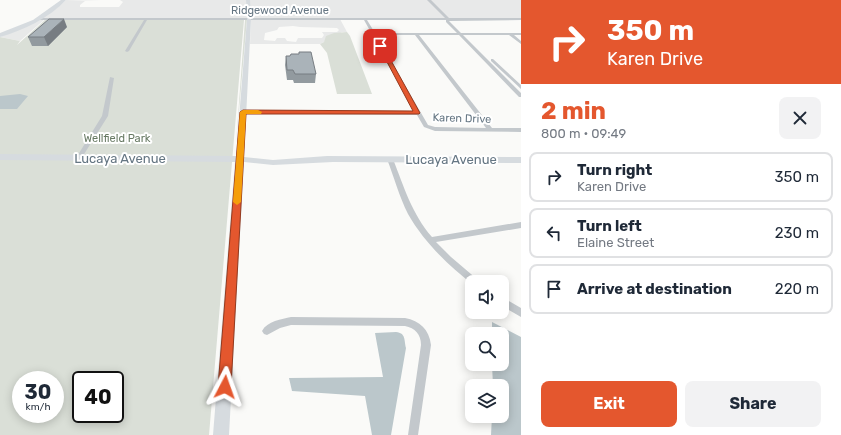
<!DOCTYPE html>
<meta charset="utf-8">
<style>
:root{--surface:#fff;--page:#f2f2f3;--text:#1f2937;--muted:#747a83;--line:#e0e1e3;--accent:#e4572e}
body{margin:0;font-family:Rubik,sans-serif;background:var(--page);color:var(--text);height:100vh;display:flex;flex-direction:column;font-size:15px;white-space:nowrap}
*{box-sizing:border-box;margin:0}
p{font-size:13px;color:var(--muted)}
.icon{flex:none;width:22px;height:22px;fill:none;stroke:currentColor;stroke-width:2;stroke-linecap:round;stroke-linejoin:round}
.map{position:relative;flex:1;overflow:hidden}
.details{display:flex;flex-direction:column;background:var(--surface);width:320px}
.details>*{flex:none}
.hud{background:#e4572e;color:#fff;overflow:hidden}
.buttons{position:absolute;left:465px;top:275px;display:grid;gap:8px}
.buttons a{display:grid;place-items:center;width:44px;height:44px;border-radius:8px;background:var(--surface);box-shadow:0 2px 10px #0003;font-size:20px}
.speed{position:absolute;left:12px;top:371px;display:flex;gap:8px;font-size:20px;font-weight:700;text-align:center}
.speed>*{display:grid;place-content:center;width:52px;height:52px;border-radius:50%;background:var(--surface);box-shadow:0 2px 10px #0003;line-height:1}
.speed small{font-size:10px;font-weight:400}
.speed .limit{border:2px solid #111;border-radius:6px;background:#fff;color:#111}
.pin{position:absolute;display:grid;place-items:center;width:34px;height:34px;color:#fff;margin:-17px;border-radius:8px;box-shadow:0 2px 6px #0006}
.me{position:absolute;width:44px;margin:-22px;rotate:4deg;stroke-linejoin:round;filter:drop-shadow(0 0 3px #0008)}
.turn{display:flex;align-items:center;gap:14px;height:84px;padding:0 20px;font-size:18px}
.turn .icon{width:52px;height:52px;stroke-width:2.5}
.turn b{display:block;font-size:28px;line-height:34px}
.round{display:grid;place-items:center;flex:none;width:42px;height:42px;border-radius:8px;background:var(--page)}
.summary{display:flex;align-items:center;justify-content:space-between;height:68px;padding:0 20px}
h1{font-size:24px;font-weight:700;line-height:30px;color:var(--accent)}
.primary-button{display:flex;gap:8px;margin-top:auto;padding:8px 20px}
.primary-button a{flex:1;height:46px;border-radius:8px;background:var(--accent);color:#fff;font-size:16px;font-weight:700;line-height:46px;text-align:center}
.primary-button a+a{background:var(--page);color:var(--text)}
ul{padding:0;list-style:none}
li{display:flex;align-items:center;gap:12px;height:50px;margin:0 8px 6px;padding:0 12px;border:2px solid var(--line);border-radius:8px}
li div{flex:1}
li b{display:block;font-size:15px}
li em{font-style:normal}
main{display:flex;flex:1;min-height:0}
.map>svg:first-child{display:block}
.built{fill:#e8e9e9;fill-rule:evenodd}
.green{fill:#dadfd7;fill-rule:evenodd}
.water{fill:#bbc7cb}
.lines{fill:none;stroke-linecap:round;stroke-linejoin:round}
.street{fill:#c3c8cc;fill-rule:evenodd}
.secondary{fill:#d6dbdf;fill-rule:evenodd}
.wall{fill:#929a9f}
.shaded-wall{fill:#777d82}
.building{fill:#aab3b9;stroke:#777d82}
.route{fill:#e4572e;stroke:#94391e}
.slow{fill:#f59e0b}
.labels{text-anchor:middle;stroke-width:4;stroke-linejoin:round;paint-order:stroke}
.far-street-label{font-size:11px;fill:#657683;stroke:#fff}
.far-park-label{font-size:11px;fill:#687a64;stroke:#fff}
.street-label{font-size:13px;fill:#657683;stroke:#fff}
</style>
<main>
<div class="map">
<svg width="521" height="435" viewBox="0 0 521 435">
<rect width="100%" height="100%" fill="#fafaf8"/>
<path class="built" d="M66 0 101 1H85L80 5V7H119L123 2 120 0H246L247 19H45L20 41 0 37 57 8Z
M249 0H521V19H340L347 32H342L320 44H250L251 19ZM293 26 300 27 337 28 339 30 337 32H322L324 35 322 38H298L296 42 287 41 285 38H277L275 41 264 40 265 33 277 30 279 27Z"/>
<path class="green" d="M46 19H247L236 144 245 20H244L209 435H0V37L20 41 17 45ZM21 380H55V414H21ZM81 380H115V414H81Z
M347 32 350 36 372 94H337L327 53 320 44 324 42 326 36 334 33Z"/>
<path class="water" d="M20 94 28 96 17 109H0V96Z
M492 322 521 337V435H491L492 416H502V386H493L492 364H502V334H492Z
M396 332C406 333 404 340 406 348L391 435H372L365 396 292 391 289 378 383 377 375 333Z"/>
<g class="lines">
<path class="street" d="M427 0H431L449 18H521V20L449 21 461 33H521V35H514L521 41V44L509 35H463L521 93V97H519L459 35H419L492 128H521V132L435 131 424 127 417 115 241 113 240 112 243 110 415 111 364 20H147L129 51 127 52 125 51 144 20H39L37 19 39 18H445ZM367 20H446V22L457 33H375ZM376 35H415L486 128 435 127 428 125Z
M491 59H493L521 85V89L491 61Z
M110 77 114 78 108 116 81 159H77L76 158 102 116Z
M390 157 393 159C404 187 412 214 432 237L521 222V228L436 242 451 257 478 280 479 282H472V284C447 264 424 242 408 214 399 196 394 177 387 159Z
M502 297 521 308V317L502 306Z
M291 317 405 318C420 321 429 329 431 345L418 435H408L421 345C421 334 415 328 405 326L291 325 280 328 267 335 264 334 262 331C267 321 282 319 291 317Z"/>
<path class="secondary" d="M61 0H66C49 18 24 30 0 37V33L33 20Z
M246 0H250L251 19 244 157 273 160 327 156 521 157V163L333 162 273 165 244 162 229 435H213L235 162 0 160V154L236 156 247 19Z"/>
</g>
<path class="wall" d="M67 27 48 46H32L28 37Z
M299 52 316 74 315 83H294L293 80H287L285 65 286 56H290L299 54Z"/>
<path class="shaded-wall" d="M64 19 67 27 48 46 44 37Z"/>
<path class="building" d="M49 19H64L44 37H28Z
M299 52H311L316 74H295L293 70H287L286 56H290L291 54H299Z"/>
<path class="route" d="M378 45 383 46 420 113 419 114H246L231 387 229 392 225 394 220 392 218 387 240 112 243 110 413 111Z"/>
<path class="slow" d="M258 110 262 112 261 114H246L241 202 237 205 233 202 240 112 243 110Z"/>
<g class="labels">
<g class="far-street-label">
<text x="280" y="14">Ridgewood Avenue</text>
<text transform="translate(462 118) rotate(2)" y="4">Karen Drive</text>
</g>
<g class="far-park-label">
<text x="117" y="142">Wellfield Park</text>
</g>
<g class="street-label">
<text x="120" y="163">Lucaya Avenue</text>
<text x="451" y="164">Lucaya Avenue</text>
</g>
</g>
</svg>
<div class="buttons">
<a><svg class="icon" aria-label="sound" viewBox="0 0 24 24"><path d="M4 9h4l5-4v14l-5-4H4zM17 9q2 3 0 6"/></svg></a>
<a><svg class="icon" aria-label="search" viewBox="0 0 24 24"><circle cx="10" cy="10" r="6"/><path d="M15 15l6 6"/></svg></a>
<a><svg class="icon" aria-label="layers" viewBox="0 0 24 24"><path d="M12 4l9 5-9 5-9-5zM3 14l9 5 9-5"/></svg></a>
</div>
<div class="speed"><div>30<small>km/h</small></div><div class="limit">40</div></div>
<div class="pin" style="left:380px;top:46px;background:#d93025"><svg class="icon" aria-label="arrive" viewBox="0 0 24 24"><path d="M6 21V4h12l-3 4 3 4H6"/></svg></div>
<svg class="me" style="left:225px;top:387px" viewBox="-20 -20 40 40"><path d="M0-17L14 15 0 8-14 15z" fill="#e4572e" stroke="#fff" stroke-width="4"/></svg>
</div>
<section class="details">
<div class="hud">
<div class="turn"><svg class="icon" aria-label="right" viewBox="0 0 24 24"><path d="M7 20v-9h11M14 6l5 5-5 5"/></svg><div><b>350 m</b>Karen Drive</div></div>
</div>
<div class="summary"><div><h1>2 min</h1><p>800 m · 09:49</p></div><a class="round"><svg class="icon" aria-label="close" viewBox="0 0 24 24"><path d="M6 6l12 12M18 6L6 18"/></svg></a></div>
<ul>
<li><svg class="icon" aria-label="right" viewBox="0 0 24 24"><path d="M7 20v-9h11M14 6l5 5-5 5"/></svg><div><b>Turn right</b><p>Karen Drive</p></div><em>350 m</em></li>
<li><svg class="icon" aria-label="left" viewBox="0 0 24 24"><path d="M17 20v-9H6M10 6l-5 5 5 5"/></svg><div><b>Turn left</b><p>Elaine Street</p></div><em>230 m</em></li>
<li><svg class="icon" aria-label="arrive" viewBox="0 0 24 24"><path d="M6 21V4h12l-3 4 3 4H6"/></svg><div><b>Arrive at destination</b></div><em>220 m</em></li>
</ul>
<div class="primary-button"><a>Exit</a><a>Share</a></div>
</section>
</main>
